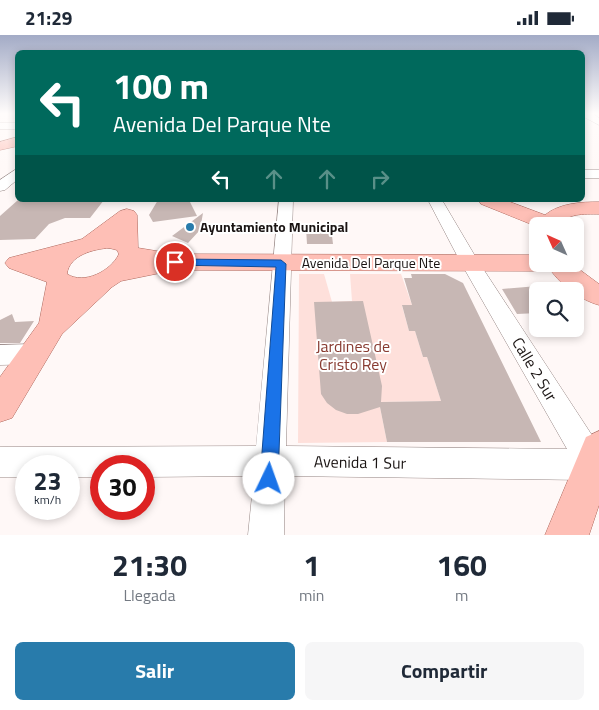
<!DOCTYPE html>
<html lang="es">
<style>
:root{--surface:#fff;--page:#f6f6f7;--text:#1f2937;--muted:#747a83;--accent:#287bab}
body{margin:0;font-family:"Titillium Web",sans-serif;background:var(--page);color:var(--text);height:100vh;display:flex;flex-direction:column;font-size:19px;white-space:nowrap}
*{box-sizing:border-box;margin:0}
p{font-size:16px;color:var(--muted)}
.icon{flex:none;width:28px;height:28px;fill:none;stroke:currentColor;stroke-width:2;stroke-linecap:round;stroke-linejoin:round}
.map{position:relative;height:500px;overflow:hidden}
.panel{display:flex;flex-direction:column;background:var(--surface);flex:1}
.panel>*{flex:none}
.hud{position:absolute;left:15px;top:15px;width:570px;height:152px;border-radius:8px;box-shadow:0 2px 8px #0003;background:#00695c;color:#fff;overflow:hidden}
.needle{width:32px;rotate:315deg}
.controls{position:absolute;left:529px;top:182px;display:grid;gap:10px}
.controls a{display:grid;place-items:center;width:55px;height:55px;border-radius:8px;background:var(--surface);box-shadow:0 2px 8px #0003;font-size:25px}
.speed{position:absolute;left:15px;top:420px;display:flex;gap:10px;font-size:25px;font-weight:700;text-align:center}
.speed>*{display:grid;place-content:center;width:65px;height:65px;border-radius:50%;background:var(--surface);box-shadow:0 2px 8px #0003;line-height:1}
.speed small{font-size:12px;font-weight:400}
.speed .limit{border:8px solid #d22;background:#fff;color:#111}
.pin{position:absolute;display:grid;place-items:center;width:42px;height:42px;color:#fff;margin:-21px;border:2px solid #fff;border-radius:50%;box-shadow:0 1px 5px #0007}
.me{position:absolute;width:55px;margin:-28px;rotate:3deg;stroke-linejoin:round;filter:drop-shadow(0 0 4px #0008)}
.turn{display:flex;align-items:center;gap:18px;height:105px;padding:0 15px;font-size:22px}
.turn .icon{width:65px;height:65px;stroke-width:2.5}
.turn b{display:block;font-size:35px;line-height:42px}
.lanes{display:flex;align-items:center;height:48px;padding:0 15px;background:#0003;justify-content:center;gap:25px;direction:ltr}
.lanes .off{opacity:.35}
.eta{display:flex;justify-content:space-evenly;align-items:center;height:85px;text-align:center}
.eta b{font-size:30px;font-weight:700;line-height:35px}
.action{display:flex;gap:10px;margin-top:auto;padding:10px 15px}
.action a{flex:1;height:58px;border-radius:8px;background:var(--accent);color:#fff;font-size:20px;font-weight:700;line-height:58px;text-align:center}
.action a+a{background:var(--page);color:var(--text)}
.status{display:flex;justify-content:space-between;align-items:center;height:35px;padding:0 25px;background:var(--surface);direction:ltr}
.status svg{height:14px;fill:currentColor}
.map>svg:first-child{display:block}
.green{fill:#fee0db}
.building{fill:#c7b7b4}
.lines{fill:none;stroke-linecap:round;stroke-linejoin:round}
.minor-casing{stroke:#958583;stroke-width:1}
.major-casing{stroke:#ae685d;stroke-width:1}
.minor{fill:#fff;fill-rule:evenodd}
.major{fill:#febfb6;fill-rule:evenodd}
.route{fill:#1a73e8;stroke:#114b97}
.poi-dot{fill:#287bab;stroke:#fff;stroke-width:2}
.labels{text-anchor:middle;stroke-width:4;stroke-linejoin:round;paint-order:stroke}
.poi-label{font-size:14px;font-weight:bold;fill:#1a1413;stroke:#fff;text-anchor:start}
.street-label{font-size:14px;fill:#1a1413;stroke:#fff}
.near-park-label{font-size:16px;fill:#883b31;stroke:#fff}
.near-street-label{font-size:16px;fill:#1a1413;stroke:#fff}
</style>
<div class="status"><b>21:29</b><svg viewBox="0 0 49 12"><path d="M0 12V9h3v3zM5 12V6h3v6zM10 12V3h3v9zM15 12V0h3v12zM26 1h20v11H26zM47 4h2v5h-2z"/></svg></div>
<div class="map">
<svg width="599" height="500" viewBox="0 0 599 500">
<rect width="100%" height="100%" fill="#fff8f7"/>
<path class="green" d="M299 239H324L332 267 352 266 350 239H401L412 270 402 271 409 296H415L423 322H427L441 366 379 367 387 407 298 408Z"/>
<path class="building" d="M18 165H104L90 183H65L49 189 35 204 0 205V181Z
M158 165H189L197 181 153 187 149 180Z
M203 178 200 195 188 208 172 201Z
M306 193H331L333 209H307Z
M411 239H445L463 248 541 407H387L380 372 358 379H347L336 375 327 368 321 359 314 267 363 266 382 351 381 367 441 366 427 322H423L415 296H409L402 270H412L404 243H412Z
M538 251V278L517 279 502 254Z
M12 279 15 287 34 286 20 308H0V285Z"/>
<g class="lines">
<defs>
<path id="minor" d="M582 78H592L599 83V90L582 81Z
M0 88H18V94H0Z
M18 133V144L5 155 0 156V145Z
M582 135H599V143H582Z
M279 165H293L286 411 567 414 461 228 428 165H442L478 226 599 411V448L596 450 586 445 285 441 284 500H248L254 441 144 442V431H101V442H69V431H26V442H0V412L256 411Z
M35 309 44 312 47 319 44 326 35 329 0 330V310Z"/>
<path id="major" d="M18 102V111L0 115V107Z
M479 165H505L545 180C560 168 581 167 599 167V179C584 179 567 178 557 191L538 192 481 169Z
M127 174 134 176 137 180 138 213 175 219 538 220V229H572L599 249V270C580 265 558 248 548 231L538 236 175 235 121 246 112 252 62 299 12 383 0 387V342L39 288 47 247 9 233 5 228 9 223 82 204 120 176ZM109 213 117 215 119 219C111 236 84 250 67 239 69 220 94 214 109 213Z
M599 396V470L589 500H545L586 402Z"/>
</defs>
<use href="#minor" class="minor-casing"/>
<use href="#major" class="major-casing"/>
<use href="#minor" class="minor"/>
<use href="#major" class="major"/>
</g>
<linearGradient id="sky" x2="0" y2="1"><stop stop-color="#a3abc6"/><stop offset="0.53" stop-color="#fffcfb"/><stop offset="1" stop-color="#fffcfb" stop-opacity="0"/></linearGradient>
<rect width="599" height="148" fill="url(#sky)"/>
<path class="route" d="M175 224 281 225 286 229 278 444 275 451 269 454 262 451 260 444 276 232 172 230 170 227 172 225Z"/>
<circle class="poi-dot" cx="190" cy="192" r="5"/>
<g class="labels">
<g class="poi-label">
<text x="200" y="197">Ayuntamiento Municipal</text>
</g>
<g class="street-label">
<text x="371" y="233">Avenida Del Parque Nte</text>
</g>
<g class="near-park-label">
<text x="353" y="317">Jardines de<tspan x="353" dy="18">Cristo Rey</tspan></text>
</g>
<g class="near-street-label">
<text transform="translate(535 334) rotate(59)" y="6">Calle 2 Sur</text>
<text transform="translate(360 427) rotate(1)" y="6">Avenida 1 Sur</text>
</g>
</g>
</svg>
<div class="controls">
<a><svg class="needle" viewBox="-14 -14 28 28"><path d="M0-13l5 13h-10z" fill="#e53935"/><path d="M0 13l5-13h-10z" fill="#747a83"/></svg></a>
<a><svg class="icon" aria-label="search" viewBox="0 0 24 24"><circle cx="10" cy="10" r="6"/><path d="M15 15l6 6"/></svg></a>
</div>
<div class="speed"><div>23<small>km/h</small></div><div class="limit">30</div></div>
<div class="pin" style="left:175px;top:227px;background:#d93025"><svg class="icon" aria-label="arrive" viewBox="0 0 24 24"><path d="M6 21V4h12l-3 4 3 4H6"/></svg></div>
<svg class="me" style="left:269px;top:444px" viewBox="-20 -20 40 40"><circle r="19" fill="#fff"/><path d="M0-13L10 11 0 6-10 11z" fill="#1a73e8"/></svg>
<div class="hud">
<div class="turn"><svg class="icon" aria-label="left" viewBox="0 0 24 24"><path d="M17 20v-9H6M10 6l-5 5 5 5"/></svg><div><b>100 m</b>Avenida Del Parque Nte</div></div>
<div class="lanes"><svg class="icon" aria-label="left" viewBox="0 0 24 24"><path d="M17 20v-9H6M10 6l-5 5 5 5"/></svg><svg class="icon off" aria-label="ahead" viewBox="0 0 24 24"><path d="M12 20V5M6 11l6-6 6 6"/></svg><svg class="icon off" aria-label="ahead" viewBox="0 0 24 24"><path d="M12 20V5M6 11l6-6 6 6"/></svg><svg class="icon off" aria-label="right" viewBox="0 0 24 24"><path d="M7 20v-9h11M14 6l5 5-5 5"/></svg></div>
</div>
</div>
<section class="panel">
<div class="eta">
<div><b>21:30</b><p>Llegada</p></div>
<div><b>1</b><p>min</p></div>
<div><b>160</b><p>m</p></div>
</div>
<div class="action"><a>Salir</a><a>Compartir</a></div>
</section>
